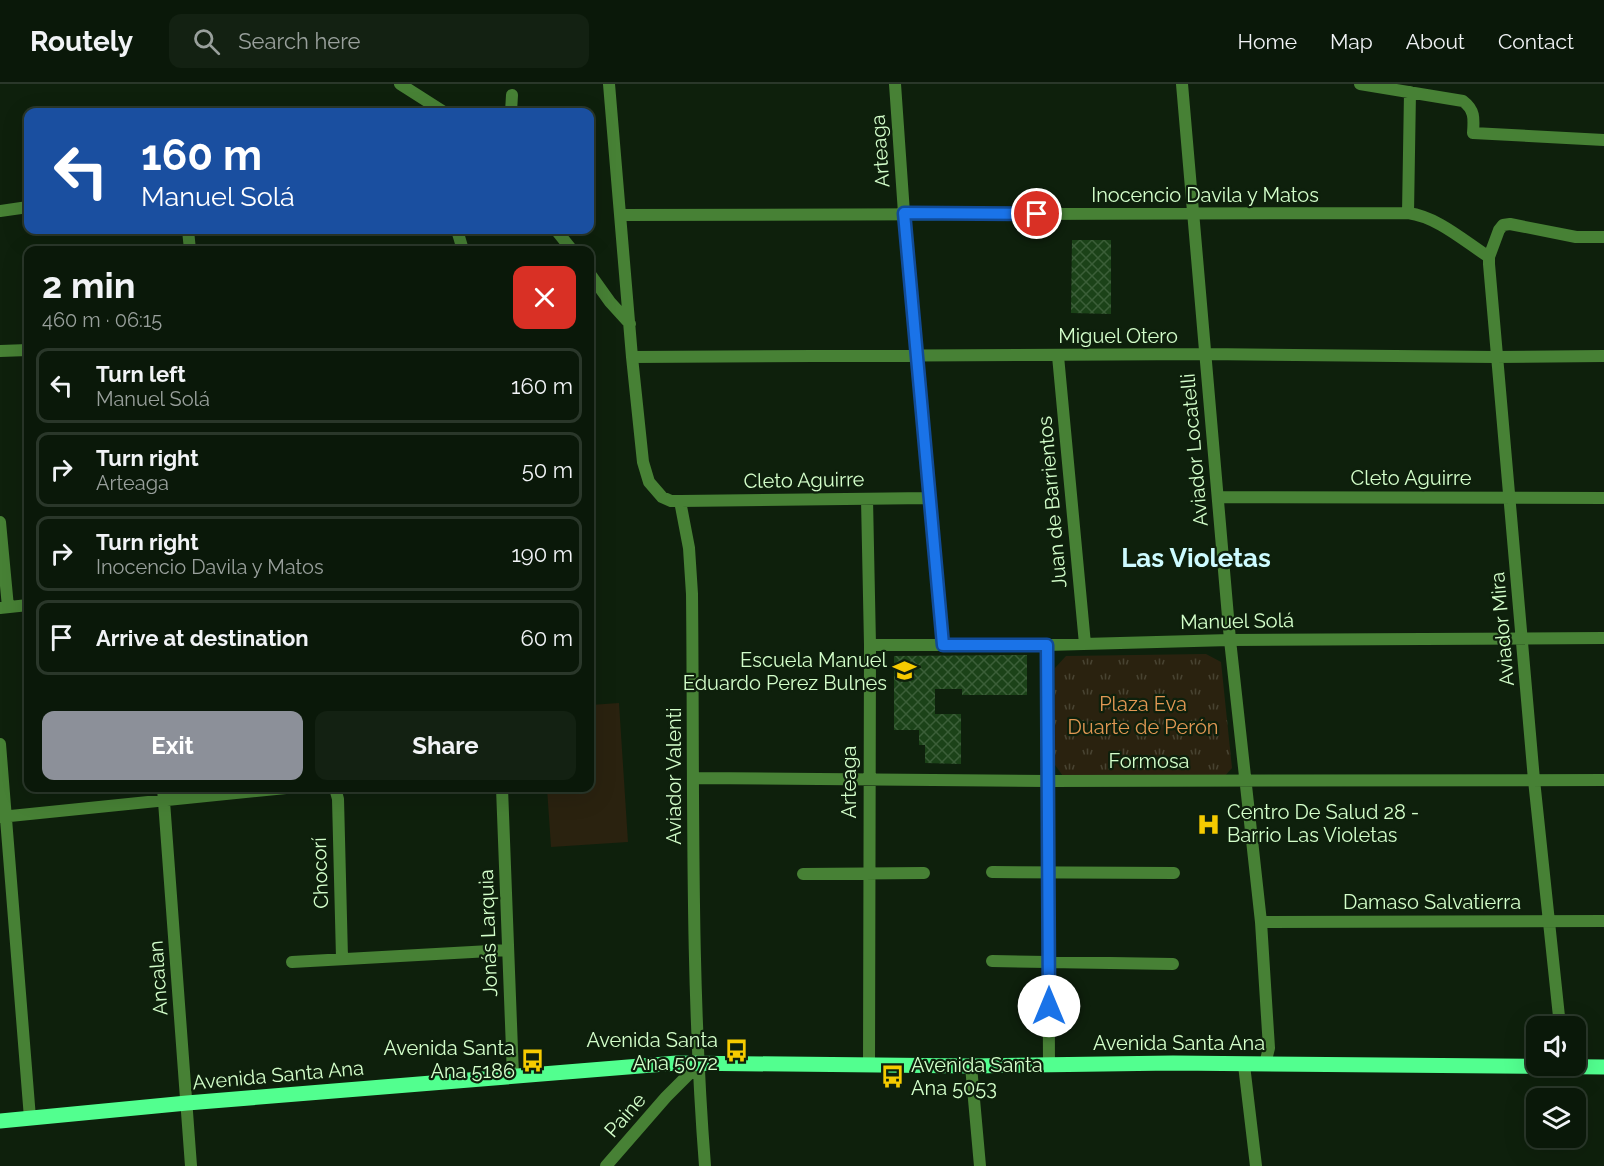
<!DOCTYPE html>
<meta charset="utf-8">
<style>
:root{--surface:#0a1809;--page:#132112;--text:#f1f3f6;--muted:#99a09c;--line:#2a372a;--accent:#8c9099}
body{margin:0;font-family:Raleway,sans-serif;background:var(--page);color:var(--text);height:100vh;display:flex;flex-direction:column;font-size:22px;white-space:nowrap}
*{box-sizing:border-box;margin:0}
p{font-size:20px;color:var(--muted)}
.icon{flex:none;width:33px;height:33px;fill:none;stroke:currentColor;stroke-width:2;stroke-linecap:round;stroke-linejoin:round}
.map{position:relative;flex:1;overflow:hidden}
.drawer{position:absolute;left:24px;top:162px;width:570px;height:546px;display:flex;flex-direction:column;background:var(--surface);border-radius:12px;box-shadow:0 6px 24px #0002,0 0 0 2px var(--line)}
.drawer>*{flex:none}
.guide{position:absolute;left:24px;top:24px;width:570px;height:126px;border-radius:12px;box-shadow:0 6px 24px #0002,0 0 0 2px var(--line);background:#1a4fa0;color:#fff;overflow:hidden}
.tools{position:absolute;left:1526px;top:932px;display:grid;gap:12px}
.tools a{display:grid;place-items:center;width:60px;height:60px;border-radius:12px;background:var(--surface);box-shadow:0 6px 24px #0002,0 0 0 2px var(--line);font-size:30px}
.pin{position:absolute;display:grid;place-items:center;width:51px;height:51px;color:#fff;margin:-26px;border:3px solid #fff;border-radius:50%;box-shadow:0 2px 6px #0007}
.me{position:absolute;width:66px;margin:-33px;rotate:0deg;stroke-linejoin:round;filter:drop-shadow(0 0 4px #0008)}
.turn{display:flex;align-items:center;gap:21px;height:126px;padding:0 18px;font-size:27px}
.turn .icon{width:78px;height:78px;stroke-width:2.5}
.turn b{display:block;font-size:42px;line-height:51px}
.round{display:grid;place-items:center;flex:none;width:63px;height:63px;border-radius:12px;background:var(--page)}
.headline{display:flex;align-items:center;justify-content:space-between;height:102px;padding:0 18px}
h1{font-size:36px;font-weight:700;line-height:45px}
.cta{display:flex;gap:12px;margin-top:auto;padding:12px 18px}
.cta a{flex:1;height:69px;border-radius:12px;background:var(--accent);color:#fff;font-size:24px;font-weight:700;line-height:69px;text-align:center}
.cta a+a{background:var(--page);color:var(--text)}
ul{padding:0;list-style:none}
li{display:flex;align-items:center;gap:18px;height:75px;margin:0 12px 9px;padding:0 6px;border:3px solid var(--line);border-radius:12px}
li div{flex:1}
li b{display:block;font-size:22px}
li em{font-style:normal}
header{display:flex;align-items:center;gap:36px;box-sizing:border-box;height:84px;padding:0 30px;background:var(--surface);border-bottom:2px solid var(--line)}
header strong{font-size:28px}
nav{display:flex;gap:33px;margin-inline-start:auto;font-size:21px}
.search{width:420px;height:54px;background:var(--page);display:flex;align-items:center;gap:15px;box-sizing:border-box;padding:0 21px;border-radius:12px;color:var(--muted);font-size:22px}
.map>svg:first-child{display:block}
.park{fill:url(#park-tufts)}
.pitch{fill:#2a220f}
.building{fill:url(#building-cross-hatch)}
.lines{fill:none;stroke-linecap:round;stroke-linejoin:round}
.street{stroke:#478135;stroke-width:12}
.primary{stroke:#52ff8f;stroke-width:15}
.route-casing{stroke:#114b97;stroke-width:15}
.route{stroke:#1a73e8;stroke-width:10}
.labels{text-anchor:middle;stroke-width:4.5;stroke-linejoin:round;paint-order:stroke}
.street-label{font-size:20px;fill:#d4ffcb;stroke:#0e200c}
.poi-label{font-size:20px;fill:#d4ffcb;stroke:#0e200c;text-anchor:end}
.park-label{font-size:20px;fill:#e29854;stroke:#0e200c}
.district-label{font-size:26px;font-weight:bold;fill:#cdfbff;stroke:#0e200c}
</style>
<header>
<strong>Routely</strong>
<div class="search"><svg class="icon" aria-label="search" viewBox="0 0 24 24"><circle cx="10" cy="10" r="6"/><path d="M15 15l6 6"/></svg>Search here</div>
<nav><a>Home</a><a>Map</a><a>About</a><a>Contact</a></nav>
</header>
<div class="map">
<svg width="1604" height="1082" viewBox="0 0 1604 1082">
<defs>
<pattern id="park-tufts" width="24" height="20" patternUnits="userSpaceOnUse" patternTransform="scale(1.5)"><rect width="24" height="20" fill="#2a220f"/><path d="M3 7l-1-3M5 7V3M7 7l1-3M15 17l-1-3M17 17v-4M19 17l1-3" fill="none" stroke="#484331"/></pattern>
<pattern id="building-cross-hatch" width="8" height="8" patternUnits="userSpaceOnUse" patternTransform="scale(1.5)"><rect width="8" height="8" fill="#1b4218"/><path d="M0 0l8 8M0 8l8-8" fill="none" stroke="#3b5e38"/></pattern>
</defs>
<rect width="100%" height="100%" fill="#0e200c"/>
<path class="park" d="M1206 570 1221 578 1232 684 1223 694 1063 692 1055 681V584L1066 572Z"/>
<path class="pitch" d="M619 619 628 758 551 763 547 704H590V621Z"/>
<path class="building" d="M1072 156H1111V230L1071 229Z
M1027 571V611H962V605H935V630H961V680L925 679V661H919V646H894V572Z"/>
<g class="lines">
<path class="street" d="M400 0 444 28
M609 0 632 273 643 378 649 398 662 413 671 417H680L929 414
M895 0 904 129 943 561
M1182 0 1230 556 1261 838 1269 964 1265 980
M1360 0 1463 17C1475 26 1474 35 1473 49L1604 56
M511 28 512 11
M0 127 28 123
M1408 129 1410 8
M620 131C883 130 1146 132 1408 129 1438 133 1464 157 1489 173
M188 146 190 166
M457 146 463 166
M556 146 572 166
M590 190 610 218 630 240
M0 267 28 266
M1058 272 1085 560
M632 273 1205 270 1495 273 1604 272
M1218 413 1604 414
M867 415 870 561 869 982
M680 417 689 464 692 510C694 701 690 892 705 1082
M0 438 8 523
M0 524 28 521
M870 561H1047L1230 556 1604 554
M1047 561 1049 980
M0 660 30 1034
M694 694 1048 697 1604 696
M163 704 191 1082
M335 704 338 715 342 874
M502 704 513 992
M0 733 286 704
M992 788 1174 789
M803 790 924 789
M1261 838 1604 837
M992 877 1173 880
M292 878 508 866
M1560 942 1534 696 1489 180V173L1499 146 1503 141 1510 140 1576 153H1604
M1244 981 1256 1082
M971 982 980 1082
M606 1082 666 1013 699 980"/>
<path class="primary" d="M0 1037 187 1019 677 979 971 982 1173 979 1604 983"/>
</g>
<g class="lines">
<defs>
<path id="route" d="M1037 130 904 129 943 561H1047L1049 922"/>
</defs>
<use href="#route" class="route-casing"/>
<use href="#route" class="route"/>
</g>
<defs>
<symbol id="school-bare" viewBox="-9 -9 18 18"><path d="M0-5L7-2L0 1L-7-2ZM-4 1L0 2.5L4 1V4Q0 6-4 4Z" fill="#f6cb00" stroke="#0e200c" stroke-width="2.5" paint-order="stroke"/></symbol>
<symbol id="hospital-bare" viewBox="-9 -9 18 18"><path d="M-5-5h3v3.5h4V-5h3V5h-3V1.5h-4V5h-3Z" fill="#f6cb00" stroke="#0e200c" stroke-width="2.5" paint-order="stroke"/></symbol>
<symbol id="bus-bare" viewBox="-9 -9 18 18"><path d="M-5-6H5V4H4V6H2V4H-2V6H-4V4H-5ZM-3.5-4V0h7V-4ZM-3.5 1.2v1.5H-2V1.2ZM2 1.2v1.5H3.5V1.2Z" fill="#f6cb00" stroke="#0e200c" stroke-width="2.5" paint-order="stroke"/></symbol>
</defs>
<g fill-rule="evenodd">
<use href="#school-bare" x="888" y="570" width="33" height="33"/>
<use href="#hospital-bare" x="1192" y="724" width="33" height="33"/>
<use href="#bus-bare" x="720" y="950" width="33" height="33"/>
<use href="#bus-bare" x="516" y="960" width="33" height="33"/>
<use href="#bus-bare" x="876" y="976" width="33" height="33"/>
</g>
<g class="labels">
<g class="street-label">
<text transform="translate(880 67) rotate(-94)" y="7">Arteaga</text>
<text x="1205" y="118">Inocencio Davila y Matos</text>
<text x="1118" y="259">Miguel Otero</text>
<text transform="translate(1194 366) rotate(-95)" y="7">Aviador Locatelli</text>
<text x="1411" y="401">Cleto Aguirre</text>
<text transform="translate(804 396) rotate(-1)" y="7">Cleto Aguirre</text>
<text transform="translate(1052 418) rotate(-95)" y="7">Juan de Barrientos</text>
<text transform="translate(1237 537) rotate(-1)" y="7">Manuel Solá</text>
<text transform="translate(1502 545) rotate(-95)" y="7">Aviador Mira</text>
<text x="1149" y="684">Formosa</text>
<text transform="translate(674 692) rotate(-90)" y="7">Aviador Valenti</text>
<text transform="translate(849 698) rotate(-90)" y="7">Arteaga</text>
<text transform="translate(320 789) rotate(-92)" y="7">Chocorí</text>
<text x="1432" y="825">Damaso Salvatierra</text>
<text transform="translate(488 849) rotate(-92)" y="7">Jonás Larquia</text>
<text transform="translate(158 894) rotate(-94)" y="7">Ancalan</text>
<text x="1179" y="966">Avenida Santa Ana</text>
<text transform="translate(278 991) rotate(-5)" y="7">Avenida Santa Ana</text>
<text transform="translate(625 1031) rotate(-49)" y="7">Paine</text>
</g>
<g class="poi-label">
<text x="887" y="583">Escuela Manuel<tspan x="887" dy="23">Eduardo Perez Bulnes</tspan></text>
<text x="1227" y="735" text-anchor="start">Centro De Salud 28 -<tspan x="1227" dy="23">Barrio Las Violetas</tspan></text>
<text x="718" y="963">Avenida Santa<tspan x="718" dy="23">Ana 5072</tspan></text>
<text x="515" y="971">Avenida Santa<tspan x="515" dy="23">Ana 5186</tspan></text>
<text x="911" y="988" text-anchor="start">Avenida Santa<tspan x="911" dy="23">Ana 5053</tspan></text>
</g>
<g class="park-label">
<text x="1143" y="627">Plaza Eva<tspan x="1143" dy="23">Duarte de Perón</tspan></text>
</g>
<g class="district-label">
<text x="1196" y="483">Las Violetas</text>
</g>
</g>
</svg>
<div class="tools">
<a><svg class="icon" aria-label="sound" viewBox="0 0 24 24"><path d="M4 9h4l5-4v14l-5-4H4zM17 9q2 3 0 6"/></svg></a>
<a><svg class="icon" aria-label="layers" viewBox="0 0 24 24"><path d="M12 4l9 5-9 5-9-5zM3 14l9 5 9-5"/></svg></a>
</div>
<div class="pin" style="left:1037px;top:130px;background:#d93025"><svg class="icon" aria-label="arrive" viewBox="0 0 24 24"><path d="M6 21V4h12l-3 4 3 4H6"/></svg></div>
<svg class="me" style="left:1049px;top:922px" viewBox="-20 -20 40 40"><circle r="19" fill="#fff"/><path d="M0-13L10 11 0 6-10 11z" fill="#1a73e8"/></svg>
<div class="guide">
<div class="turn"><svg class="icon" aria-label="left" viewBox="0 0 24 24"><path d="M17 20v-9H6M10 6l-5 5 5 5"/></svg><div><b>160 m</b>Manuel Solá</div></div>
</div>
<section class="drawer">
<div class="headline"><div><h1>2 min</h1><p>460 m · 06:15</p></div><a class="round" style="background:#d93025;color:#fff"><svg class="icon" aria-label="close" viewBox="0 0 24 24"><path d="M6 6l12 12M18 6L6 18"/></svg></a></div>
<ul>
<li><svg class="icon" aria-label="left" viewBox="0 0 24 24"><path d="M17 20v-9H6M10 6l-5 5 5 5"/></svg><div><b>Turn left</b><p>Manuel Solá</p></div><em>160 m</em></li>
<li><svg class="icon" aria-label="right" viewBox="0 0 24 24"><path d="M7 20v-9h11M14 6l5 5-5 5"/></svg><div><b>Turn right</b><p>Arteaga</p></div><em>50 m</em></li>
<li><svg class="icon" aria-label="right" viewBox="0 0 24 24"><path d="M7 20v-9h11M14 6l5 5-5 5"/></svg><div><b>Turn right</b><p>Inocencio Davila y Matos</p></div><em>190 m</em></li>
<li><svg class="icon" aria-label="arrive" viewBox="0 0 24 24"><path d="M6 21V4h12l-3 4 3 4H6"/></svg><div><b>Arrive at destination</b></div><em>60 m</em></li>
</ul>
<div class="cta"><a>Exit</a><a>Share</a></div>
</section>
</div>
